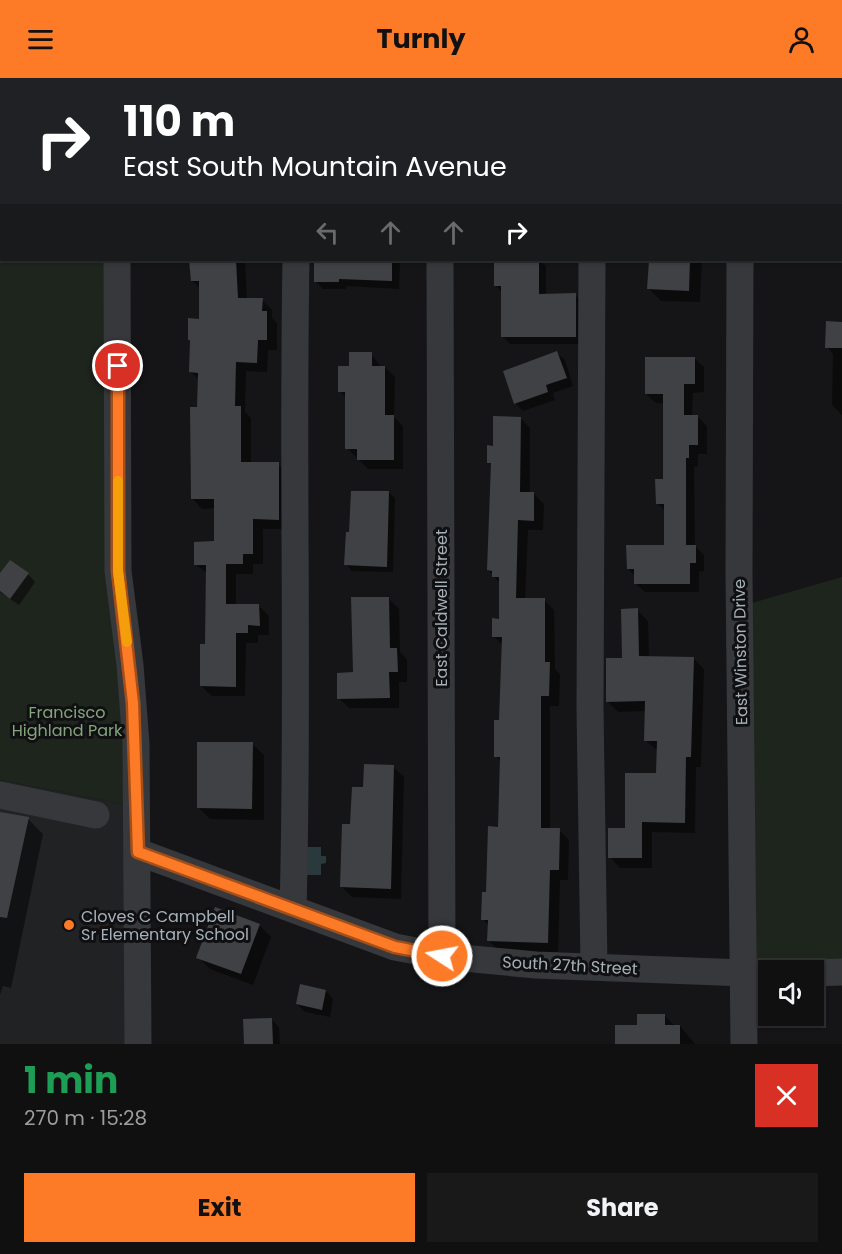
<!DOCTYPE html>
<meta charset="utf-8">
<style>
:root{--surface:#101011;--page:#19191a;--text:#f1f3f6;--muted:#9c9d9f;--line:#303031;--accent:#fd7a27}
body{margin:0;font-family:Poppins,sans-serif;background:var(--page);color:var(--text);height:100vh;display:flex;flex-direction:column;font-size:22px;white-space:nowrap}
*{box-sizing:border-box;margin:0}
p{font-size:20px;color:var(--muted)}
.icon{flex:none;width:33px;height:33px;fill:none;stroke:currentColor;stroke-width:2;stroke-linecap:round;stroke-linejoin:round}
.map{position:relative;height:966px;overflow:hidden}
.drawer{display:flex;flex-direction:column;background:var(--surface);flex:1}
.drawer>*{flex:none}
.top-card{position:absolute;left:0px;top:0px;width:843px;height:183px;box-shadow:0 2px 4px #0004,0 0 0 2px var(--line);background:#202124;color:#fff;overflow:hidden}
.tools{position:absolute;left:758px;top:882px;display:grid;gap:12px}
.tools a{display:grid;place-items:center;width:66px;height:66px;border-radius:0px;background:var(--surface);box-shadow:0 2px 4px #0004,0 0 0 2px var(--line);font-size:30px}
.pin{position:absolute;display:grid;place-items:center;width:51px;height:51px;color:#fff;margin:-26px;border:3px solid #fff;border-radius:50%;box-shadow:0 2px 6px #0007}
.me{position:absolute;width:66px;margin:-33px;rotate:281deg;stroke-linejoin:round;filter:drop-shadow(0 0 4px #0008)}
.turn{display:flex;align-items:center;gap:21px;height:126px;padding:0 24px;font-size:27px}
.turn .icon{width:78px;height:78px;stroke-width:2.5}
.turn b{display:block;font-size:42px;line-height:51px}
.lanes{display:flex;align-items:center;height:57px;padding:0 24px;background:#0003;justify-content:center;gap:30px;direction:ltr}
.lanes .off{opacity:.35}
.round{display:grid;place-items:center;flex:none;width:63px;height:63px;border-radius:0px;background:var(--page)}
.overview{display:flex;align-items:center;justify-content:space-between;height:102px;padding:0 24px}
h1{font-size:36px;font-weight:700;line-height:45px;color:#1e9e55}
.button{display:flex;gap:12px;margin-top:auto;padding:12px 24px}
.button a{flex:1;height:69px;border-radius:0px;background:var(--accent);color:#111;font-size:24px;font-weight:700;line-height:69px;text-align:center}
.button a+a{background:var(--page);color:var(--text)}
header{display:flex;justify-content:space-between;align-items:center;height:78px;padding:0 24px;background:var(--accent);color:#111;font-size:27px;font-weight:700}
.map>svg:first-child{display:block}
.built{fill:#212224}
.green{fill:#1e251d}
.water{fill:#2a393c}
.shadow{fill:#0007}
.building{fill:#3f4144}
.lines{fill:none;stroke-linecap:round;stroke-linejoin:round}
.minor{stroke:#36383c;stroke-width:27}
.route-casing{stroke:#a44f19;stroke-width:15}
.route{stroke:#fd7a27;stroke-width:10}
.slow{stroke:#f59e0b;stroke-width:10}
.poi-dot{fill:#fd7a27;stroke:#101012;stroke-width:2}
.labels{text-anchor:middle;stroke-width:6;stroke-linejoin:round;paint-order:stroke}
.street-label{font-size:16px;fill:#a6b0b8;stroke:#101012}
.park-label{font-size:16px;fill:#84a47c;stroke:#101012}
.poi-label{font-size:16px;fill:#a6b0b8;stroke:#101012;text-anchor:start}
</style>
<header><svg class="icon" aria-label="menu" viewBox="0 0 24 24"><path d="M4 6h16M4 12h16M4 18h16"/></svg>Turnly<svg class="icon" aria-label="person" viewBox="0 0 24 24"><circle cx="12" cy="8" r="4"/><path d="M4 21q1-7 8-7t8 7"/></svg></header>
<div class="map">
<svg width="842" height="966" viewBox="0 0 842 966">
<rect width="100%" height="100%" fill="#151517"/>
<path class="built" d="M0 702 138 729V966H0Z"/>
<path class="green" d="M0 110 2 182H117L138 729 0 702Z
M842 499V883L756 882 752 525Z"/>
<path class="water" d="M307 769H321V778H326V785L321 786V797H307Z"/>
<path class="shadow" d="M0 0H60L2 2V28Z
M493 0H559V1Z
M699 0H769V2Z
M820 0H842V1L821 2Z
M191 182H245L247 222H262L272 232V240L277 245V272H268L267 294 246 293 245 334 251 340V386H278L289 396V451H263V486H253V496H236V528L258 527 269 538V557H258V565H246L245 618H212L201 608 207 568 208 496 195 486 215 465V430L202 431 192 420 199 302 191 294 200 242 201 211 192 203Z
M315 182H397L400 184 399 211 346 208V211H323L315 203Z
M495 182H539L546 188V217H575L583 224V266H510L503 259 502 214 496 208Z
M650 182H702L700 224 661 223 649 211Z
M842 245V337L832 327 833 276 827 269Z
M557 275 565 282 573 308 553 315 555 322 523 333 515 325Z
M371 276 381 289H385L395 299 394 339 403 348V391H368L347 370 346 320 340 313 350 289Z
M694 280 704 289V314L693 315 692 338H697L707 348V376H698V388L694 389 695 468 704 477V493L699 494V514H645L635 505V498L628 491 666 468V434L657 425 665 403 664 325H656L646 316Z
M520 340 530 350V416H534L544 426 543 452H528L525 522H544L554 532 555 591 560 596 559 628H550V751L559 752 569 762 568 802H560L558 874 499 873 489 863V848L483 841 499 750 501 683 496 678 501 644 504 568 494 559 500 542V505L488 492 493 388 489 384 495 369Z
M389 414 395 420 393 494 352 493 346 486Z
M28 496 35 504 19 527 0 514V497Z
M389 521 399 531 400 574 407 582V604H399V630H349L339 620 354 596Z
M637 532 648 543 649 580H693L704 591 701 689H696L695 755 652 754V790H620L610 779 657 697 658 673 645 662 646 633 618 634 607 623 623 582Z
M252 666 264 677V742L210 741 199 730Z
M393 689 404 699 401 821 352 819 342 809 351 748 364 711Z
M0 735 28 741 43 756 11 910 3 908 0 917Z
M259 847 271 859 253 907 210 891 198 879Z
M326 913 333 921 330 939 305 934 297 926Z
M664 937 675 948H680L695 966H617L639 949Z
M271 941 279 949 280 966H245Z"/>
<path class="building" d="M189 182H236L238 220H263L262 233H267V262H258L257 285 236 284 235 328H241V384H279V442L253 441V476H243V486H226V526H259L260 548 248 547V555H236V609L200 608V566H205L206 487H194V464L214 463V421H191L190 329H197L198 295 189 294 190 262H188V240L199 241V203H191Z
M314 182H392V203L339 201V204H314Z
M494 182H539V216L576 215V259H501V208H494Z
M649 182H690L689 213 647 211Z
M826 243 842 244V270H825Z
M557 273 567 300 546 307 548 314 514 326 503 293Z
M349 274H372V288H385V337H394V382H357V371H345V314H338V288H349Z
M645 279H695V306H684V337H698V367H689V380H686V467H696V485H690V506H634V491H627L626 467H664V426H656L655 401H663V316H645Z
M493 338 521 339 520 414H534V443L518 442 516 520H545V584H550L549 618H541V750H560L559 792H550L548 865 487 863 488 842H481L482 814H486L488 748 498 749 500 679H494V642H499L502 559H492V540L499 541V499H492V493L487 492 491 385H487V367L493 368Z
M351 413H389L387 489 344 487 346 454H349Z
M10 482 29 495 10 521 0 513V495Z
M351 519H389L390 570H397L398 594H389L390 620 337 621V595L353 594Z
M638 530 639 578 694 579 691 679H686L685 745 642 744V780H608V750H625V695H656L657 663H644L645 623 606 624V580H622L621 531Z
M197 664H253L252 731 197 730Z
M364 686 394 687 391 811 340 809 342 746H350L352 709H363Z
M0 734 29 739 7 840 0 839Z
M215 829 260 846 241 896 196 880Z
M300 906 326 912 322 932 296 926Z
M637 936H665V947H680V966H615V947H637Z
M272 940 273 966H244L243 941Z"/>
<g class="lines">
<path class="minor" d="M416 0V2
M439 0V2
M130 2V0
M117 182 118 493 130 587 136 666 138 966
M440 182 442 878
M592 182 590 631 594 888
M740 182 739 496 744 966
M0 717 96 737
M138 774 395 869 442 878 536 887 768 896
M293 831C299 615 292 398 296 182
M813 895 842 894"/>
</g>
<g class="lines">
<defs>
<path id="route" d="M118 288V493L133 625 138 774 395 869 442 878"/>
</defs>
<use href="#route" class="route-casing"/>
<use href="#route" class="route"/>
<path class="slow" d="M118 403V493L127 564"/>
</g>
<circle class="poi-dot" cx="69" cy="847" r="6"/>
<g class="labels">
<g class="street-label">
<text transform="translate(441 530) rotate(-90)" y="6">East Caldwell Street</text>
<text transform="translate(740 574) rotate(-91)" y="6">East Winston Drive</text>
<text transform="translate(570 887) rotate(3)" y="6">South 27th Street</text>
</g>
<g class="park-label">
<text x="67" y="640">Francisco<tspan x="67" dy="18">Highland Park</tspan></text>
</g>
<g class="poi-label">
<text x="81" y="844">Cloves C Campbell<tspan x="81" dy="18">Sr Elementary School</tspan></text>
</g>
</g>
</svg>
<div class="tools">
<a><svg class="icon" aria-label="sound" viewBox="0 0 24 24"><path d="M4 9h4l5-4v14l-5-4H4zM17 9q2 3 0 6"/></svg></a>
</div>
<div class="pin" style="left:118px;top:288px;background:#d93025"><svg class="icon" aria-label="arrive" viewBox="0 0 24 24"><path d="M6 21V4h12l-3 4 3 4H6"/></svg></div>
<svg class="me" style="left:442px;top:878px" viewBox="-20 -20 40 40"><circle r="17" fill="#fd7a27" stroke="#fff" stroke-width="3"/><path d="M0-11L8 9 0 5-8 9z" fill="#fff"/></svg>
<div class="top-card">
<div class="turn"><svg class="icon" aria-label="right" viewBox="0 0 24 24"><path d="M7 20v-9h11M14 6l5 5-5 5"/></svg><div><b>110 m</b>East South Mountain Avenue</div></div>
<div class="lanes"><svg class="icon off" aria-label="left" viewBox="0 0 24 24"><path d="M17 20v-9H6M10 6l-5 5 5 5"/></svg><svg class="icon off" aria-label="ahead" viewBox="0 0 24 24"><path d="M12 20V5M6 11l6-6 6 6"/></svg><svg class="icon off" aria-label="ahead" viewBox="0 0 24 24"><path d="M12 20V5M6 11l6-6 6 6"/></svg><svg class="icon" aria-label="right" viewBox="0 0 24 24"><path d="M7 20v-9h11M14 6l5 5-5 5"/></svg></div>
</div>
</div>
<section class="drawer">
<div class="overview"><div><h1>1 min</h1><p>270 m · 15:28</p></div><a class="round" style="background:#d93025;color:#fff"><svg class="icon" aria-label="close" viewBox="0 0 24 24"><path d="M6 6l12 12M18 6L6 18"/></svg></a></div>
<div class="button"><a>Exit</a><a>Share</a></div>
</section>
